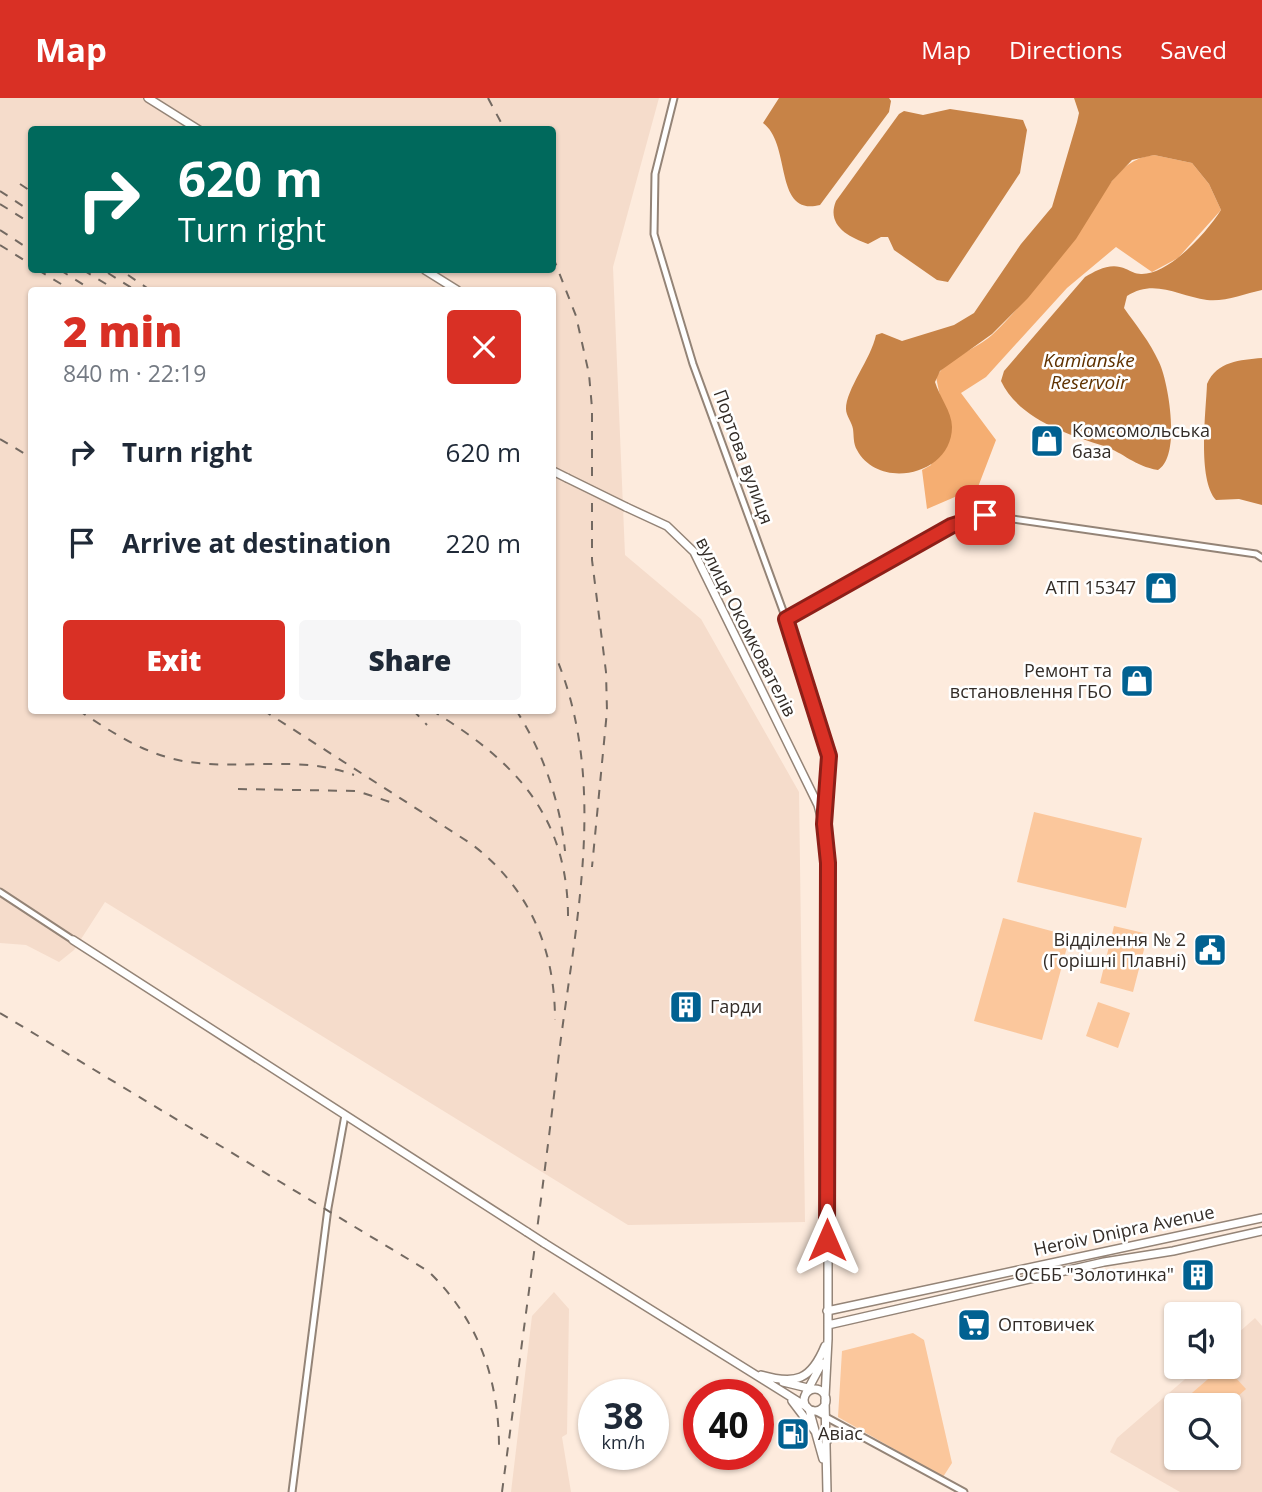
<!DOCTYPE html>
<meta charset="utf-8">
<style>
:root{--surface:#fff;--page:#f6f6f7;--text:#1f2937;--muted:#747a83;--accent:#d93025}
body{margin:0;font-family:"Open Sans",sans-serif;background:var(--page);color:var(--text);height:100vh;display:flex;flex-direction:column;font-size:26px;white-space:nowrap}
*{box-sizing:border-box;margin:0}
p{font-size:23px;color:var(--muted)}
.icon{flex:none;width:38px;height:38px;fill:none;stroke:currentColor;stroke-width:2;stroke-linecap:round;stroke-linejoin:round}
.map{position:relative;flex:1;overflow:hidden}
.drawer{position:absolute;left:28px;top:189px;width:528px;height:427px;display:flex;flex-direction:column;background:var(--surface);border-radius:7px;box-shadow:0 2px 5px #0004}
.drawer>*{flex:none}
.banner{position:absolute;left:28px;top:28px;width:528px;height:147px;border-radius:7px;box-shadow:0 2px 5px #0004;background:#00695c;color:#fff;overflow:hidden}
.tools{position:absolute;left:1164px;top:1204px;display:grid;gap:14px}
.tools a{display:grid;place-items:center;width:77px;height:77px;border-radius:7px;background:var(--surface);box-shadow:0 2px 5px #0004;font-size:35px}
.speed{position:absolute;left:578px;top:1281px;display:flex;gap:14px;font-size:35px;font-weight:700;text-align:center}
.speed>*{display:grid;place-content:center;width:91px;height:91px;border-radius:50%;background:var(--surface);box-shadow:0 2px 5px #0004;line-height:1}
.speed small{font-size:18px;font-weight:400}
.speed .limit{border:10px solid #d22;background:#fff;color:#111}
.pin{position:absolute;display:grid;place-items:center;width:60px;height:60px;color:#fff;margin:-30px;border-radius:14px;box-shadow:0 4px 10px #0006}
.me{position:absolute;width:77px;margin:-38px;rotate:0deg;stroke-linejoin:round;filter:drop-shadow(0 0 5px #0008)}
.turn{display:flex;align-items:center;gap:24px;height:147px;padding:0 35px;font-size:32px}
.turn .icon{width:91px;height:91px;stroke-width:2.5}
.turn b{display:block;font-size:49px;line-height:60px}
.round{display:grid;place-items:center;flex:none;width:74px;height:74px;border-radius:7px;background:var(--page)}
.head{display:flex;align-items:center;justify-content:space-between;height:119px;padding:0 35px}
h1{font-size:42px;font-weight:800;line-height:52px;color:var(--accent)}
.cta{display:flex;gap:14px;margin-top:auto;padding:14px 35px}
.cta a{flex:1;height:80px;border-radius:7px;background:var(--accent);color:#fff;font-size:28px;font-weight:800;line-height:80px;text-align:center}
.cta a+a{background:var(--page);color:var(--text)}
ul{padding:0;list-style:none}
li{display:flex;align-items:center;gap:21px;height:91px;padding:0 35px}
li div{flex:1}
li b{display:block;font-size:26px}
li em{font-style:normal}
header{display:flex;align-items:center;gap:42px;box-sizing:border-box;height:98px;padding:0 35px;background:var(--accent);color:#fff}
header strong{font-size:33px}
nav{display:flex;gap:38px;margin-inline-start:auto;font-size:24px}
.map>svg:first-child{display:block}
.built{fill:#f5dccb;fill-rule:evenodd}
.green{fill:#fbc79c}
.forest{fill:#f5ae72}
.water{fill:#c78347}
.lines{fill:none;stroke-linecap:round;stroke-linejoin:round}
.minor-casing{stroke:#948477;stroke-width:9}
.tertiary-casing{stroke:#948477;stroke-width:10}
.minor{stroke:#fff;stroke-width:5}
.tertiary{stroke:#fff;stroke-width:7}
.rail{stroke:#736961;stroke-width:2;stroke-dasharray:9 9;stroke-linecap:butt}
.tertiary-bridge-casing{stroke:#948477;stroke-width:10;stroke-linecap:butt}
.tertiary-bridge{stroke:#fff;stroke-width:7}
.route-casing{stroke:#8d1f18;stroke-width:18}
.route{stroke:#d93025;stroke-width:12}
.labels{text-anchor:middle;stroke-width:5;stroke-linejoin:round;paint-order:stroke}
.poi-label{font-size:18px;fill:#332c27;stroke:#fff;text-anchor:start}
.street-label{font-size:18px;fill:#332c27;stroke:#fff}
.water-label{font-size:19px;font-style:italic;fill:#5f3201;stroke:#fff}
</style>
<header>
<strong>Map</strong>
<nav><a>Map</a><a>Directions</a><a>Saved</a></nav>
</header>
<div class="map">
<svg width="1262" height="1394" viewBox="0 0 1262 1394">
<rect width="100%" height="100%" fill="#fdebdd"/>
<path class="built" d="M0 0H659L613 169 625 457 701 521 799 694 805 1124 628 1127 105 804 74 852 59 864 26 847 0 845ZM32 32H553V172H32ZM32 192H553V612H32Z
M554 1194 569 1211 567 1336 562 1339 571 1394H511L532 1218Z
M1255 1220 1262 1228V1394H1180L1110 1354 1117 1340 1199 1269H1228L1229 1243ZM1176 1307H1228V1360H1176Z"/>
<path class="green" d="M1034 714 1142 740 1126 810 1017 784Z
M1003 820 1070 838 1042 942 974 923Z
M1114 828 1148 836 1133 894 1100 885Z
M1098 904 1130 915 1118 950 1086 938Z
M913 1235 924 1242 952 1365 943 1379 838 1319 842 1253Z
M1222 1269H1226L1246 1291 1228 1307H1178Z"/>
<path class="forest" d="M1154 57 1192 65 1209 86 1221 112 1178 160 1152 174 1116 149 1067 190 986 279 961 295 996 342 978 389 927 411 922 372 931 367 941 303 936 279C949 259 975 252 992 237 1024 207 1050 167 1078 134 1101 106 1113 61 1154 57Z"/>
<path class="water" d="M779 0H889L891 3 889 14 820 107C773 119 792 46 763 25Z
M1074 0H1262V192C1244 196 1225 204 1207 202 1179 198 1154 180 1127 198L1124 210C1136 227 1150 244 1159 264 1169 285 1181 359 1158 372 1134 368 1124 355 1104 348 1067 336 1019 321 1001 283L1004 273 1085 179C1097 172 1111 164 1126 171 1131 173 1135 176 1141 176 1169 177 1207 134 1221 112L1209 86 1192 65 1154 57 1132 62 1112 83 1076 141 1028 200 992 236 940 273 935 284C939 298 952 314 952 329 952 377 879 393 857 352 853 345 854 338 853 331 852 324 846 318 846 311 846 291 871 261 876 237L882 235 902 243 954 227 974 215 1021 146 1052 109 1077 24 1079 15Z
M950 11 1023 22 1027 32 1020 75 948 184 937 182 894 152 888 139H881L868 146C848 139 826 127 836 103L899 16 904 13 923 17Z
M1262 260V407L1239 401 1216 402C1197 381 1206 314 1207 286 1217 263 1240 262 1262 260Z"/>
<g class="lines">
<defs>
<path id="minor" d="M674 0 655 76 654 136 693 266 786 521 829 658 825 725
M786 521 951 428 985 417 1256 456 1262 460
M0 794 73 842
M813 1312 964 1394
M826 1346 832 1335 844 1332
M292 1394 328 1110 345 1017"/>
<path id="tertiary" d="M148 0 199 32
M425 172 457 192
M553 373 567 380
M626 409 667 428 694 454 818 707 828 745V1241L825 1299
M73 842 527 1134
M544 1145 807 1309
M827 1213 1262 1120
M828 1227 1104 1164 1173 1153 1262 1133
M761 1277C796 1287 811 1282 825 1248
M783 1284 812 1291
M804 1302a11 11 0 1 1 22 0a11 11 0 1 1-22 0Z
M806 1295 822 1265
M825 1302 827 1394
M792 1303 817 1336
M809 1311 823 1361"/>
</defs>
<use href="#minor" class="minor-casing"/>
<use href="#tertiary" class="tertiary-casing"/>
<use href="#minor" class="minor"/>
<use href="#tertiary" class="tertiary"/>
<path class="rail" d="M488 0 505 32
M20 86 32 94
M0 93 32 114
M0 106 32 126
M0 132 32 153
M0 147 32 167
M553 159 576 218 589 276 592 310V462L606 574 607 613 592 769
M38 172 71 192
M60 172 92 192
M83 172 116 192
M108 175 135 192
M128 177 150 192
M0 341 32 360
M78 612C113 635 147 658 189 664 244 672 301 657 354 677
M263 612 470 745C529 789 555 850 555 922
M413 612 427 627
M431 612C517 664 570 720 568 826
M516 612C543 654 560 703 565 753
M238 691 357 693 396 706
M0 915 428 1173C480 1223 500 1284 499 1356
M502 1394C521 1251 541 1108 558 964 574 828 611 683 553 552"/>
<defs>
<path id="tertiary-bridge" d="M567 380 626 409
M527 1134 544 1145"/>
</defs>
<use href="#tertiary-bridge" class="tertiary-bridge-casing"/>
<use href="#tertiary-bridge" class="tertiary-bridge"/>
</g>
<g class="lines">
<defs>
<path id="route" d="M827 1142 828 765 824 726 829 658 786 521 951 428 985 417"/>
</defs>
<use href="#route" class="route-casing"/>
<use href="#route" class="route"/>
</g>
<defs>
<symbol id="shop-square" viewBox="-11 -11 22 22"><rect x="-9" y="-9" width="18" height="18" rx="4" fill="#016191" stroke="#fff"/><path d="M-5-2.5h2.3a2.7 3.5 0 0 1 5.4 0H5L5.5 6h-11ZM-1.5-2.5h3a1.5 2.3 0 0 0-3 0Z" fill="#fff"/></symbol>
<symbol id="civic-square" viewBox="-11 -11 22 22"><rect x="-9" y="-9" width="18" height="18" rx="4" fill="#016191" stroke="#fff"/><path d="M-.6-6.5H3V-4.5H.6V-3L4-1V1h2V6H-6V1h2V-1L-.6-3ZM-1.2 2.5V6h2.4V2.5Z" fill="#fff"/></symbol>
<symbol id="building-square" viewBox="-11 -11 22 22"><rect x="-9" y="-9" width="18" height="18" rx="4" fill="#016191" stroke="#fff"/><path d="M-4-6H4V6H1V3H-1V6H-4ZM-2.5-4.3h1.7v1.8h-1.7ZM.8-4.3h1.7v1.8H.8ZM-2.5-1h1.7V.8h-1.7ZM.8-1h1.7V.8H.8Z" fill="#fff"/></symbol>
<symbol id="supermarket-square" viewBox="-11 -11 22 22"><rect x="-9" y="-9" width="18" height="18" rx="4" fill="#016191" stroke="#fff"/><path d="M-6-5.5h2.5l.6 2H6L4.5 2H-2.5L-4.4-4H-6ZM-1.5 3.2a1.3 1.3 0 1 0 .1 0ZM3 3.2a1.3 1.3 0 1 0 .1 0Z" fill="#fff"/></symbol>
<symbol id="fuel-square" viewBox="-11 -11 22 22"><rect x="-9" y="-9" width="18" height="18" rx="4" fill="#016191" stroke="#fff"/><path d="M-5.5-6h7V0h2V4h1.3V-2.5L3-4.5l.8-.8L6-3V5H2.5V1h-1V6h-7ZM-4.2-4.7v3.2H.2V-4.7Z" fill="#fff"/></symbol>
</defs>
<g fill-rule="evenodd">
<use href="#shop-square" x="1028" y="324" width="38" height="38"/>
<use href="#shop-square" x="1142" y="471" width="38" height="38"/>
<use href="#shop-square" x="1118" y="564" width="38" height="38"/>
<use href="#civic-square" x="1191" y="833" width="38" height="38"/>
<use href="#building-square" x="667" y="890" width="38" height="38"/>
<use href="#building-square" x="1179" y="1158" width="38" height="38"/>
<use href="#supermarket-square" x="955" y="1208" width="38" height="38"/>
<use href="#fuel-square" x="774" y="1317" width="38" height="38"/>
</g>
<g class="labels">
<g class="poi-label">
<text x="1072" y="339">Комсомольська<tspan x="1072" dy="21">база</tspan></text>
<text x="1136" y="496" text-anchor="end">АТП 15347</text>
<text x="1112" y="579" text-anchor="end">Ремонт та<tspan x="1112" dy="21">встановлення ГБО</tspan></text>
<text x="1186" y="848" text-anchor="end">Відділення № 2<tspan x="1186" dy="21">(Горішні Плавні)</tspan></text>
<text x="710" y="915">Гарди</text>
<text x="1174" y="1183" text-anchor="end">ОСББ "Золотинка"</text>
<text x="998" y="1233">Оптовичек</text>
<text x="818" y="1342">Авіас</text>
</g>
<g class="street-label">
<text transform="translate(743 359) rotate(70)" y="6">Портова вулиця</text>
<text transform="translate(746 529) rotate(63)" y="6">вулиця Окомкователів</text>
<text transform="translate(1124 1133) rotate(-12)" y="6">Heroiv Dnipra Avenue</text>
</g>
<g class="water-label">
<text x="1089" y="269">Kamianske<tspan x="1089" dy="22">Reservoir</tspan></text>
</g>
</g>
</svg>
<div class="tools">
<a><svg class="icon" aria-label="sound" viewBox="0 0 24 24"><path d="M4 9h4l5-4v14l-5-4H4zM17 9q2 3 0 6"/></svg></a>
<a><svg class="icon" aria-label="search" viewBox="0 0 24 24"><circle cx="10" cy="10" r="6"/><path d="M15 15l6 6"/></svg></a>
</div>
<div class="speed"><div>38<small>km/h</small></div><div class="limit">40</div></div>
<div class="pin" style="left:985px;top:417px;background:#d93025"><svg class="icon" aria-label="arrive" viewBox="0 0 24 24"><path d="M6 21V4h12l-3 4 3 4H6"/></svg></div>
<svg class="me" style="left:827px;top:1142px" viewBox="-20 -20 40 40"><path d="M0-17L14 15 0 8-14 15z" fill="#d93025" stroke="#fff" stroke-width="4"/></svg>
<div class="banner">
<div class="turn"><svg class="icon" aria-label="right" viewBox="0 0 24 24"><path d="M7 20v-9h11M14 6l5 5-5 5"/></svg><div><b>620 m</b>Turn right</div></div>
</div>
<section class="drawer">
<div class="head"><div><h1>2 min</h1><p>840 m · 22:19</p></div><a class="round" style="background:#d93025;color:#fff"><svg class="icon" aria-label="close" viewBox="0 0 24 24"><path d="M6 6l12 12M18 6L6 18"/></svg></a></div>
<ul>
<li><svg class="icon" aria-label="right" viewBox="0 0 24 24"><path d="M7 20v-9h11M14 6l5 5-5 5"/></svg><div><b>Turn right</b></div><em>620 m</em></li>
<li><svg class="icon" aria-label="arrive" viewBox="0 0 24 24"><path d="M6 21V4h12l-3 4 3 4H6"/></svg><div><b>Arrive at destination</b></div><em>220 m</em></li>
</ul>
<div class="cta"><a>Exit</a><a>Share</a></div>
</section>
</div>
